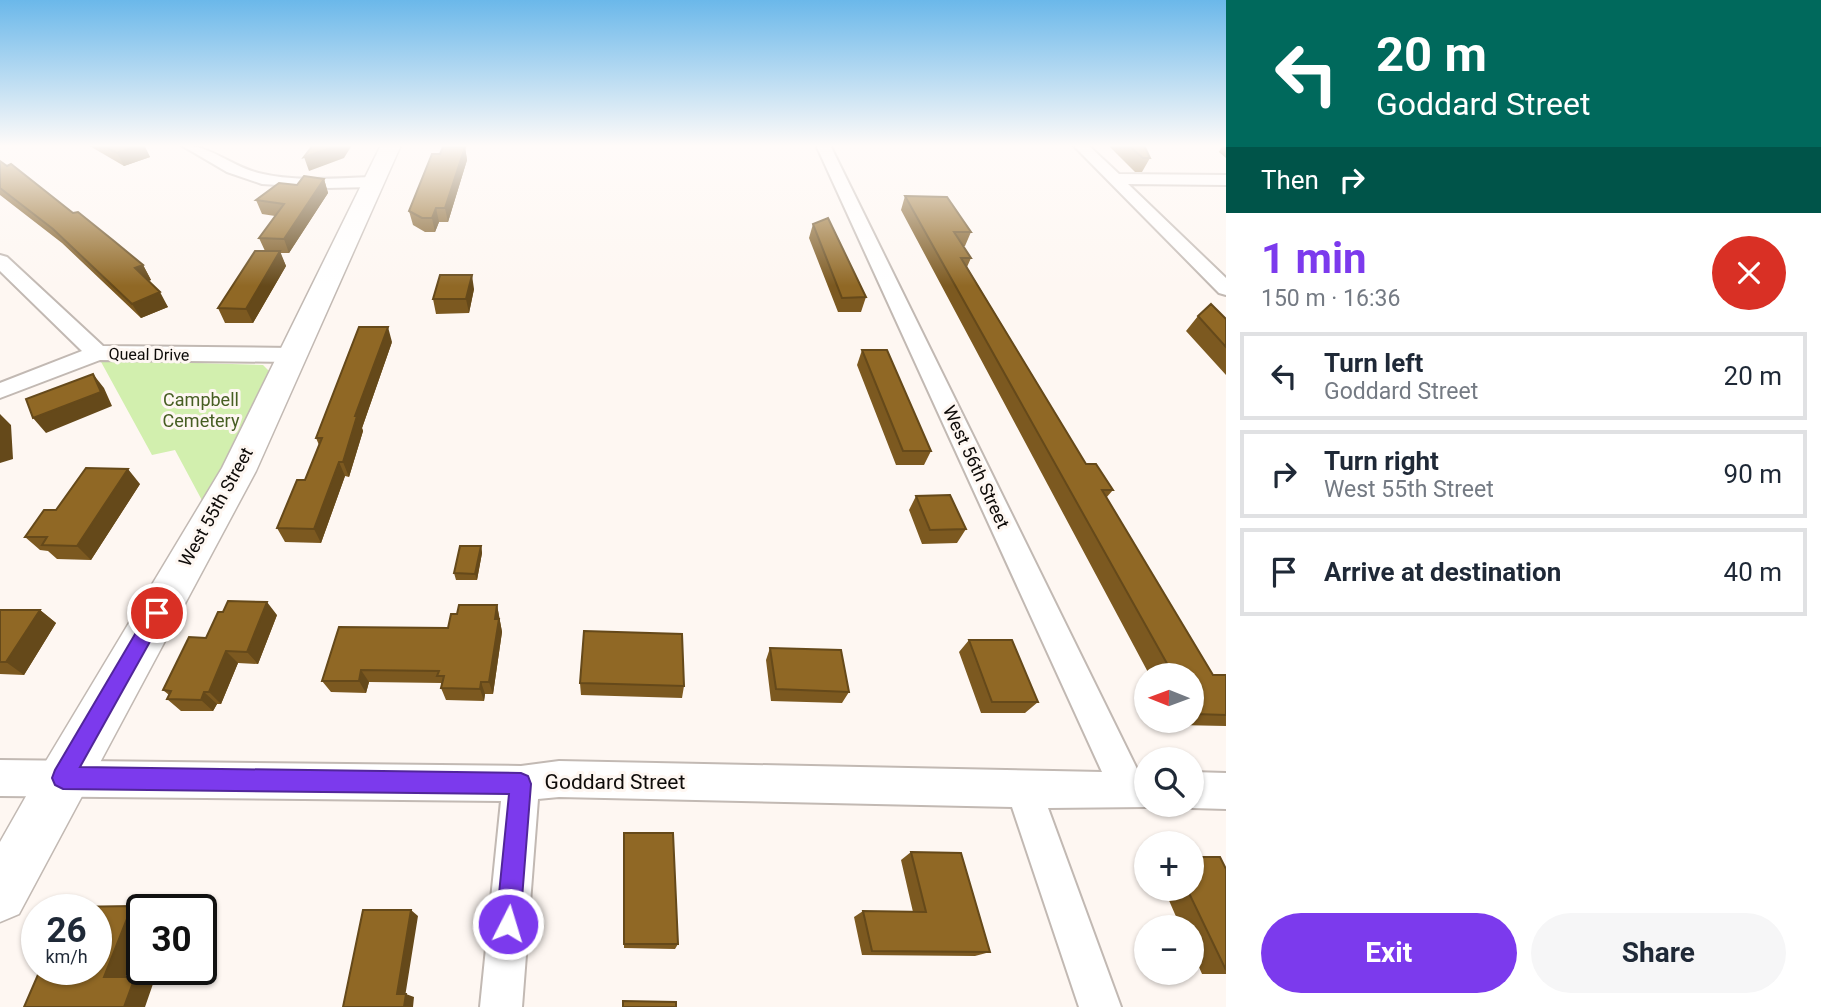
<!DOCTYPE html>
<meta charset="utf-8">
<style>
:root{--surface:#fff;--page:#f6f6f7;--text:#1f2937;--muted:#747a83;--line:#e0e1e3;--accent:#7c3aed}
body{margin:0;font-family:Roboto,sans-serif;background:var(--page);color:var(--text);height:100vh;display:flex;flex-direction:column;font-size:26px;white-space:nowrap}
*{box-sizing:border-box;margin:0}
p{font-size:23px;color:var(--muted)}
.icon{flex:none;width:38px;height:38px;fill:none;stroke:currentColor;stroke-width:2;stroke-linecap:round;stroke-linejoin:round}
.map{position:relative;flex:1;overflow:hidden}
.drawer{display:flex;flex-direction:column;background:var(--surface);width:595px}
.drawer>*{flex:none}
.banner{background:#00695c;color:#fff;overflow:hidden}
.needle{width:46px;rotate:271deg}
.controls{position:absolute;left:1134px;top:663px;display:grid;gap:14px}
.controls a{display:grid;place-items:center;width:70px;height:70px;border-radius:50%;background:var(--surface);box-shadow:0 2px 5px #0004;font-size:35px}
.speed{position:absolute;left:21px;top:894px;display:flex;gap:14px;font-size:35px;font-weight:700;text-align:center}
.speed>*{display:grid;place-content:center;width:91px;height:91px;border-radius:50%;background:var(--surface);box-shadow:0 2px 5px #0004;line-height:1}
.speed small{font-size:18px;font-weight:400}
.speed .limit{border:4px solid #111;border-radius:10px;background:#fff;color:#111}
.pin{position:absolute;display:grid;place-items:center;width:60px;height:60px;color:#fff;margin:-30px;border:4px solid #fff;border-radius:50%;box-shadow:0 2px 7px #0007}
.me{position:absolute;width:77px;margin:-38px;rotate:5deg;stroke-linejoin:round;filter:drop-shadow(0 0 5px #0008)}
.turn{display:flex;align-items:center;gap:24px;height:147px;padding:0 35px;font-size:32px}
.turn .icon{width:91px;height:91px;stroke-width:2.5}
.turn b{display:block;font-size:49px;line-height:60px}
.then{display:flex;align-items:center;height:66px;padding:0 35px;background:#0003;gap:14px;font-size:26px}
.round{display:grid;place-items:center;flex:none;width:74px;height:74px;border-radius:37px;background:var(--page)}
.head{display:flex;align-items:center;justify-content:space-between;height:119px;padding:0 35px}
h1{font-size:42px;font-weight:700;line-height:52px;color:var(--accent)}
.action{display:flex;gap:14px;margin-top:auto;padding:14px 35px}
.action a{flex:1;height:80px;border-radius:42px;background:var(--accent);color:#fff;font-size:28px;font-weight:700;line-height:80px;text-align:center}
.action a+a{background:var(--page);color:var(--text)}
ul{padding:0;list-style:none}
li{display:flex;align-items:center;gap:21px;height:88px;margin:0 14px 10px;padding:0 21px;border:4px solid var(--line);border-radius:0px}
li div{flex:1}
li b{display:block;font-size:26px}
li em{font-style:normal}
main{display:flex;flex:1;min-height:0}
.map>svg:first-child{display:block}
.green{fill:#d2efae}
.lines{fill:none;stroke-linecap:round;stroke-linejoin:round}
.street-casing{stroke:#c2b9b3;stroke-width:4}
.secondary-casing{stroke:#c2b9b3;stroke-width:3}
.street{fill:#fff;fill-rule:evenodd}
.secondary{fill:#fff;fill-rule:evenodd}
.wall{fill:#7c5920}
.shaded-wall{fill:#65491a}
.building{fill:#906825;stroke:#65491a;stroke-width:2}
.route{fill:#7c3aed;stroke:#51269a;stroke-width:2}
.labels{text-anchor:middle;stroke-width:6;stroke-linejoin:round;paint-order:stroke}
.far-street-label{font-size:16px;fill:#0e0b09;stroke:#fef7f2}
.park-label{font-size:18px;fill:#465e22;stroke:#fef7f2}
.street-label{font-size:18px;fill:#0e0b09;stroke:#fef7f2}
.near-street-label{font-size:21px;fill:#0e0b09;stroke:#fef7f2}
</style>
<main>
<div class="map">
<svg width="1226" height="1007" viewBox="0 0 1226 1007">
<rect width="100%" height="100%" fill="#fef7f2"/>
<path class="green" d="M100 360 263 365 271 373 205 506 175 450 152 455Z"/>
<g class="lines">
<defs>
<path id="street" d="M181 145C212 145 232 168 263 174 298 182 337 178 373 177L381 182 373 187 326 188 262 184 227 172Z
M816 145H830L1138 771H1146V805H1150L1146 807 1048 808 1121 1007H1079L1012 807 559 797 538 799 522 1007H480L501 801 0 796V760L521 766 559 761 1102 772Z
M1073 145H1088L1119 174 1226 175V185L1128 184 1226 278V295L1219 293Z
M0 255 7 257 103 346 292 348 300 350 303 355 300 360 292 362 100 360 0 398V383L82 351 0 271Z
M1192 772 1226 773V809L1192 808 1185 805H1192Z"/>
<path id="secondary" d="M381 145H401L256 471 19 914 0 922V842L46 761 222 468Z"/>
</defs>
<use href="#street" class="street-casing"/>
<use href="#secondary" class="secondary-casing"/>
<use href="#street" class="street"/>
<use href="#secondary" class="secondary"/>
</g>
<path class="wall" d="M88 145H144L150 157 124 166Z
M1109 145H1144L1150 158 1142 172H1135L1110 147Z
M1223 145H1226V158L1219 152Z
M465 147 467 160 448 222H439L435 232H425L413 225 409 211 440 154Z
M0 161 73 213 143 265 151 280 148 281 168 307 141 318 62 243 0 195Z
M324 179 328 193 289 253H280L286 266 253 323H225L218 308 265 251 259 238 275 216 262 214 256 200 297 185Z
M905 196 971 232 965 246H963L971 258 967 267 1086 464 1113 490 1106 498 1213 675H1226V726L1177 725 1175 721H1192V676H1150L901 210Z
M813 224 866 297 861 312H838L809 238Z
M474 289 469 313 436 314 433 299Z
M1198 316 1226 319V375L1186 331Z
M392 342 362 428 363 431 349 477 345 476 321 543 285 542 277 528 305 480 319 445 316 438Z
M862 350 931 451 924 465H896L857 365Z
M140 484 91 560 57 559 48 551 40 550 25 537 56 510Z
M916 496 966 529 957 543 922 544 909 510Z
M481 546 482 553 477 580H456L454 573Z
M497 605 502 632 493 694H485L484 701 446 700 441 688V683L369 682 366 693 331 692 322 681 448 628 457 614Z
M0 610H40L56 623 24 675 0 674Z
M277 615 258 664 238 663 221 704H217L213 711H181L167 699 169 695 163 690 206 638Z
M969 640 1038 702 1025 713H981L959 652Z
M770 648 849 692 842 703 771 701 766 660Z
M580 683 684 686 682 698 581 695Z
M623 841 678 944 675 949 624 948Z
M911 852 990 952 975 956 862 955 854 917 863 911 913 912 901 860Z
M1226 869V974H1202L1192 951V928H1181L1164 889H1192Z"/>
<path class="shaded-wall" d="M140 145H144L150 157 124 166 117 153Z
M340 145H352L344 158 309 171 304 157Z
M465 147 467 160 448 222 445 208Z
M324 179 328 193 289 253 284 239Z
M436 208 439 222 435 232 432 218Z
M280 251 286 266 253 323 246 309Z
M143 265 151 280 144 283 135 268Z
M472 275 474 289 469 313 466 299Z
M160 292 168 307 141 318 132 304Z
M388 327 392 342 362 428 363 431 349 477 343 462 355 416Z
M93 374 104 388 112 406 46 433 33 418Z
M0 414 11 425 13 459 0 463Z
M339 462 345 476 321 543 314 529Z
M128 469 140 484 91 560 77 546Z
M481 546 482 553 477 580 475 574Z
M267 602 277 615 258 664 247 652Z
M497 605 502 632 493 694 489 682Z
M40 610 56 623 24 675 6 662Z
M226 651 238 663 221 704 209 692Z
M361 670 369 682 366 693 359 681Z
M481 682 485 694 484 701 480 689Z
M204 692 217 704 213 711 201 700Z
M132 906 143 910H142V933L124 981 104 977Z
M411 910 418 916 405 997 397 994Z
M135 977 154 981 145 1007H124Z
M406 994 414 997 413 1007H404Z"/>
<path class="building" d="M103 145H140L117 153Z
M313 145H340L304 157Z
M1128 145H1144L1150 158H1143Z
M443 147H465L445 208H436L432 218H422L409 211 432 154H440Z
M0 161 7 166 11 164 73 213 78 212 114 241 143 265 135 268 160 292 132 304 53 229 0 188Z
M304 176 324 179 284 239 259 238 284 204 256 200 279 183 297 185Z
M905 196 947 197 971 232H954L971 258H961L1086 464H1096L1113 490H1102L1213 675H1226V715L1195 714 1192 708V676H1174Z
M828 218 866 297 842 298 813 224Z
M255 251H280L246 309 218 308Z
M440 275H472L466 299H433Z
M1211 304 1226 319V347L1198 316Z
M359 327H388L355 416H357L343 462H339L314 529 277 528 297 480H305L322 438H316Z
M862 350H887L931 451H903Z
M93 374 101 392 33 418 26 399Z
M86 468 128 469 77 546 42 545 47 537H25L44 510H56Z
M950 495 966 529 930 530 916 496Z
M460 546H481L475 574 454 573Z
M228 601 267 602 247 652 226 651 209 692H204L201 700 167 699 171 691 163 690 189 637 206 638 218 612H223Z
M459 605H497L495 619H499L489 682H481L480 689 441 688 444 676H437L439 671 361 670 359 681H322L339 627 448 628 451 614H457Z
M0 610H40L6 662H0Z
M584 631 682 634 684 686 580 683Z
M969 640H1012L1038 702H992Z
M770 648 841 650 849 692 776 689Z
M624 833H673L678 944H624Z
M911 852 961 853 990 952 872 951 863 911 926 912Z
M1192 857H1220L1226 869V970L1187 889H1192Z
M132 906 104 977H135L124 1007H24L40 970H96V910H66L68 907Z
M363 910H411L397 994H406L404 1007H343Z
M623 1001 676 1002V1007H623Z"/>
<linearGradient id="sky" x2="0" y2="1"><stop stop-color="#6bb8ea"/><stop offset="0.51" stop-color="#fffbf9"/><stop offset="1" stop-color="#fffbf9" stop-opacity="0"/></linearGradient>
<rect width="1226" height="286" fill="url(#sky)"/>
<path class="route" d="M157 605 164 607 166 613 80 767 521 773 528 776 531 784 520 924 517 932 508 936 500 932 496 924 509 794 63 789 55 785 52 778 55 770 151 607Z"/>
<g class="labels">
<g class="far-street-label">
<text transform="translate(149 354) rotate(1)" y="6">Queal Drive</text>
</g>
<g class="park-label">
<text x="201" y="406">Campbell<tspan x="201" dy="21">Cemetery</tspan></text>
</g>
<g class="street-label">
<text transform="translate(976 467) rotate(65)" y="6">West 56th Street</text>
<text transform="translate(216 507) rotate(-61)" y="6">West 55th Street</text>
</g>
<g class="near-street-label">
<text x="615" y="789">Goddard Street</text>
</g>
</g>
</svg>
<div class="controls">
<a><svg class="needle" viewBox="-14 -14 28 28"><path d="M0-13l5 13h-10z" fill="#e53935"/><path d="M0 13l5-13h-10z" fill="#747a83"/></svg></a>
<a><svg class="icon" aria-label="search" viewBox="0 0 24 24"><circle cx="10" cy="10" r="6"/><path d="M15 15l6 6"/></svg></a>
<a>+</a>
<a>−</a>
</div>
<div class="speed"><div>26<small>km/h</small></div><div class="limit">30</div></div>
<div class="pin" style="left:157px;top:613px;background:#d93025"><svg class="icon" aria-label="arrive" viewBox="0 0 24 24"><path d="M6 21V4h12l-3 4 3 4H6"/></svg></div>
<svg class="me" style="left:508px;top:924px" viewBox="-20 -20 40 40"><circle r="17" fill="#7c3aed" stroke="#fff" stroke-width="3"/><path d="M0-11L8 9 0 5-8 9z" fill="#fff"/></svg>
</div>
<section class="drawer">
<div class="banner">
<div class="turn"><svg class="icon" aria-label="left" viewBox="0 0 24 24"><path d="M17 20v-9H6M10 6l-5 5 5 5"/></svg><div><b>20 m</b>Goddard Street</div></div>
<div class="then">Then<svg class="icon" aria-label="right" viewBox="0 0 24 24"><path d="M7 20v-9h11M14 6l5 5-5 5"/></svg></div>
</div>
<div class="head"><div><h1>1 min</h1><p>150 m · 16:36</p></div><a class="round" style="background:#d93025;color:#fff"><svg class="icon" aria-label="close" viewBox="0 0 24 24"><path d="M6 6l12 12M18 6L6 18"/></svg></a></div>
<ul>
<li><svg class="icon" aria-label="left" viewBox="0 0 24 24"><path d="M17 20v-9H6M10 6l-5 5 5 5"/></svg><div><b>Turn left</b><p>Goddard Street</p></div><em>20 m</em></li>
<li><svg class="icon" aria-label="right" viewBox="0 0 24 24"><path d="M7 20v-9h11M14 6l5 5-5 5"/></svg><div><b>Turn right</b><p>West 55th Street</p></div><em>90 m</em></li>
<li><svg class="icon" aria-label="arrive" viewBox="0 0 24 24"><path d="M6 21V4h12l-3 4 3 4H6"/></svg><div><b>Arrive at destination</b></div><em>40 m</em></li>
</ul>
<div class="action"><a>Exit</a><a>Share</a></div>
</section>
</main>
